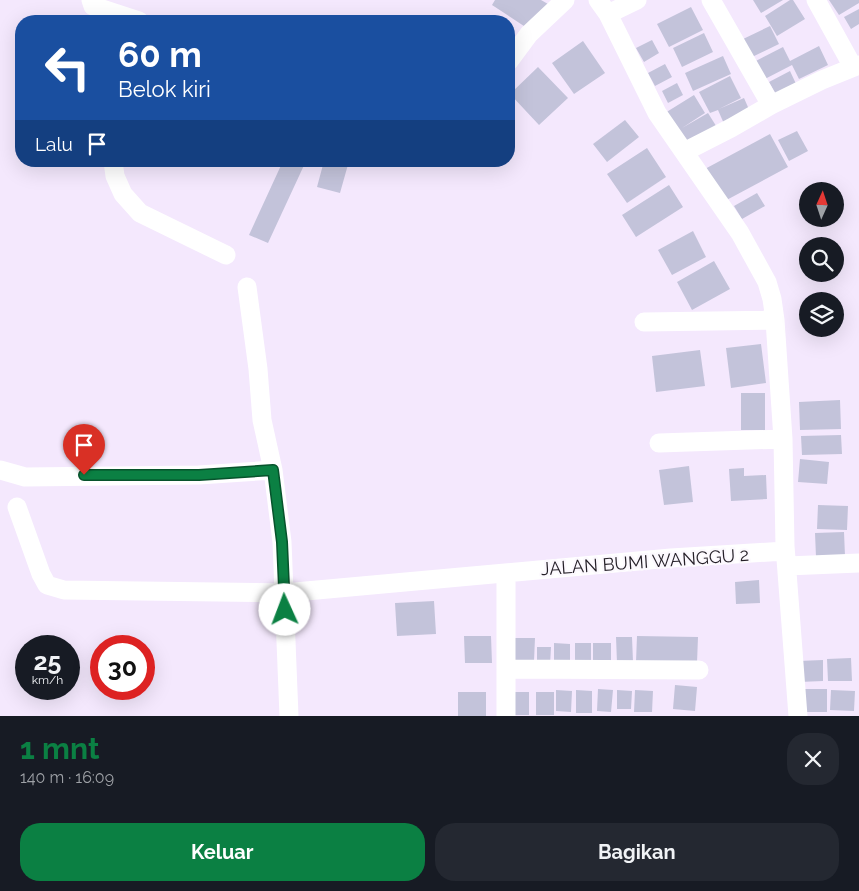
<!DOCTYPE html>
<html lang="id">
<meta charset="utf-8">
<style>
:root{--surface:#171b24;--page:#242831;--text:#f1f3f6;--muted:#9ea1a6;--accent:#0b8043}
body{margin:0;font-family:Raleway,sans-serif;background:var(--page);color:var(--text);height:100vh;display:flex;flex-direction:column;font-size:19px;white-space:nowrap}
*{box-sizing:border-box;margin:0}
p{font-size:16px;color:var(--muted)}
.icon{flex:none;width:28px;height:28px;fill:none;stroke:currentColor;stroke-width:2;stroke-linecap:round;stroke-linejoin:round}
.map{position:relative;height:716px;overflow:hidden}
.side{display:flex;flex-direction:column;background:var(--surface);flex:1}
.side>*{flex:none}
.hud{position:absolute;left:15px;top:15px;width:500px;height:152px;border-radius:20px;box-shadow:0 5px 20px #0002;background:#1a4fa0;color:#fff;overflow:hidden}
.needle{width:32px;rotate:3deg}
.controls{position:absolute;left:799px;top:182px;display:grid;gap:10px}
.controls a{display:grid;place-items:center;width:45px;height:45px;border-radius:50%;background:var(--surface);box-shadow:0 5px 20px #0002;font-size:25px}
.speed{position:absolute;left:15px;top:635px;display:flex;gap:10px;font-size:25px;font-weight:700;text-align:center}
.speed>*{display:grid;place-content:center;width:65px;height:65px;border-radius:50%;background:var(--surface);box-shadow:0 5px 20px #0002;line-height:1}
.speed small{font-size:12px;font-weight:400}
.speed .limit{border:8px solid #d22;background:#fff;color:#111}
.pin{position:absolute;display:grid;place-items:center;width:42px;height:42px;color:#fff;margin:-51px -21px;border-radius:50% 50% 50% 0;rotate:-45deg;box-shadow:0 0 5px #0007}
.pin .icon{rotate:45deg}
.me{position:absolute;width:55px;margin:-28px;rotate:358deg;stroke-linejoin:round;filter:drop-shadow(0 0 4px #0008)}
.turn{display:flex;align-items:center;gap:18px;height:105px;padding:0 20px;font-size:22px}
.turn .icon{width:65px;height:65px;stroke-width:2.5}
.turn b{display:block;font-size:35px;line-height:42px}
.then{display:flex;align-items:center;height:48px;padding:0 20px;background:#0003;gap:10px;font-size:19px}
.round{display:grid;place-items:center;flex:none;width:52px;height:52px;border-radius:20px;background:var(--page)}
.head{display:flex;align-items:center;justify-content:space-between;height:85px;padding:0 20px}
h1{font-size:30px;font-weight:700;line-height:38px;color:var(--accent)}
.cta{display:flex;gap:10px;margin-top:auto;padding:10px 20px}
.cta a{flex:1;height:58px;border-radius:20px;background:var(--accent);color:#fff;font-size:20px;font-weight:700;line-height:58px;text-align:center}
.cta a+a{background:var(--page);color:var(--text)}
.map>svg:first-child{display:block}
.building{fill:#c3c3da}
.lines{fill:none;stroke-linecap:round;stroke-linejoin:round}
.minor{stroke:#fff;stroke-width:19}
.route-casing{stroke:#07532c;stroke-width:12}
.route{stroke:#0b8043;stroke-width:9}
.labels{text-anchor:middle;stroke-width:4.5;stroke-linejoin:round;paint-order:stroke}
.street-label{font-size:18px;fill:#241f27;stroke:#fcf9fe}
</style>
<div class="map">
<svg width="859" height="716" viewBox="0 0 859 716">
<rect width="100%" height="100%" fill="#f4e8fd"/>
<path class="building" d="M495 0H541L548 4 530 30 492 5Z
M753 0H783L761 13Z
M790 0H793L805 19 777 36 765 16Z
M829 0H859V3L839 15Z
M691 7 703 30 669 47 657 24Z
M859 9V24L851 29 844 17Z
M770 26 779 44 750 58 741 40Z
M704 33 713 52 682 67 673 48Z
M652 40 659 53 644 62 636 48Z
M583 41 605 73 574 94 552 63Z
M819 46 828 65 799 79 792 65 759 82 750 64 783 47 790 61Z
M723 56 731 74 693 91 685 73Z
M665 64 672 77 655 86 648 73Z
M538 67 568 98 539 125 510 94Z
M790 71 797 86 777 96 769 82Z
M730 76 741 98 719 109 744 98 751 114 725 126 718 110 710 113 699 92Z
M677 83 683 95 668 103 662 91Z
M694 95 705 113 682 128 708 113 718 129 687 148 665 113Z
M625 120 639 137 607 162 593 144Z
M797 131 808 151 789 161 778 140Z
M770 134 788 167 721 203 703 170Z
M647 148 666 177 627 203 607 174Z
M283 161H306L268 243 249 235Z
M324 161H349L340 193 317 187Z
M669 185 683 207 636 237 622 215Z
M757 193 765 206 742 219 734 206Z
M693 231 706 257 672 275 658 250Z
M714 261 730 289 692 310 677 282Z
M761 344 766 383 731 388 726 348Z
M700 350 705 386 656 392 652 356Z
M741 393H765V430H741Z
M840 400 841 429 800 430 799 402Z
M841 435 842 454 802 455 801 436Z
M800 459 829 462 827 484 798 482Z
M689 466 693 502 664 505 659 470Z
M744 468V476L766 475 767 499 731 501 729 469Z
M818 505 848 506 847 530 817 529Z
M844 532 845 556 816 557 815 533Z
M759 580 760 603 736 604 735 582Z
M434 601 436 634 397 636 395 603Z
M464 636H491L492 663H465Z
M637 636 698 637 697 663 636 662Z
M616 637H632L633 662 617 663Z
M510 638H535L534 661H509Z
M554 643 570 644V664H554Z
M575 643H591V660H575Z
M593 643H611V663H593Z
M537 647H551L550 665H537Z
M851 658 852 681H828L827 659Z
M823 660V681L799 682 798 661Z
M675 685 697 687 695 711 673 709Z
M598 689 613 690 611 712 597 711Z
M802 689H827V712H802Z
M556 690 572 691 571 712 556 711Z
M576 690 592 691V713H576Z
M617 690 632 691 631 709H617Z
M635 690 653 691 652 712H634Z
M831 690 855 691 854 711 830 710Z
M458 692H486V716H458Z
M514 692H529V715H514Z
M536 692H554V715H536Z"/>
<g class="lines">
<path class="minor" d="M91 0 93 6 139 21
M598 0 608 14 657 113 740 233 767 282 772 299 775 320 783 439 785 546 798 716
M711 0 771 105
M816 0 853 67
M608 14 637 0
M509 61 529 34 565 0
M684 152 731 128 771 105 822 80 859 65
M113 161 115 176 123 194 140 213 226 255
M247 287 258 369 262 420 273 470 282 542 289 716
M644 322 775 320
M659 443 783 439
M0 470 25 477 199 475 273 470
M17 507 41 574 47 585 64 590 284 593 671 558 785 551
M787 566 859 563
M506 573V716
M506 669 699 670"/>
</g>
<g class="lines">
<defs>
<path id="route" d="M84 475H199L273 470 282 542 285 610"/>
</defs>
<use href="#route" class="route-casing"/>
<use href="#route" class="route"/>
</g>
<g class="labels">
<g class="street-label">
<text transform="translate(645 562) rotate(-4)" y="6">JALAN BUMI WANGGU 2</text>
</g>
</g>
</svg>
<div class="controls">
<a><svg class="needle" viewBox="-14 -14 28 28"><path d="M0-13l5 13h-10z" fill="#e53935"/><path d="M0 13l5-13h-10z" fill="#9ea1a6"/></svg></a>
<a><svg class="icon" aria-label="search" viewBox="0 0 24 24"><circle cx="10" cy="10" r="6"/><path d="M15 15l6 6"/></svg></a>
<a><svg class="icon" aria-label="layers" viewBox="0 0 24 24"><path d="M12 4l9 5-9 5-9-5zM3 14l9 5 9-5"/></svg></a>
</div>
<div class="speed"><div>25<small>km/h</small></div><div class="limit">30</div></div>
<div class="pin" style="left:84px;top:475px;background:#d93025"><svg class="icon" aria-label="arrive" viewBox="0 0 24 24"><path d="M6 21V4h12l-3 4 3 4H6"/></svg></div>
<svg class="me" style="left:285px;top:610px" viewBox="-20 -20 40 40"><circle r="19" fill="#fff"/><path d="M0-13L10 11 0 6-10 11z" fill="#0b8043"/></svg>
<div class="hud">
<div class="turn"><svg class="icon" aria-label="left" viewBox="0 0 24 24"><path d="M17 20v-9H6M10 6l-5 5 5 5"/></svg><div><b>60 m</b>Belok kiri</div></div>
<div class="then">Lalu<svg class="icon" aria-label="arrive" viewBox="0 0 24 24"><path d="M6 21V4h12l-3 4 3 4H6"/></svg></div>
</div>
</div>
<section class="side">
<div class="head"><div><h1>1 mnt</h1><p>140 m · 16:09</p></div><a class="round"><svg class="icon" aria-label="close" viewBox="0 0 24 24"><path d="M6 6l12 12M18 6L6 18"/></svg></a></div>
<div class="cta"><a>Keluar</a><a>Bagikan</a></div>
</section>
